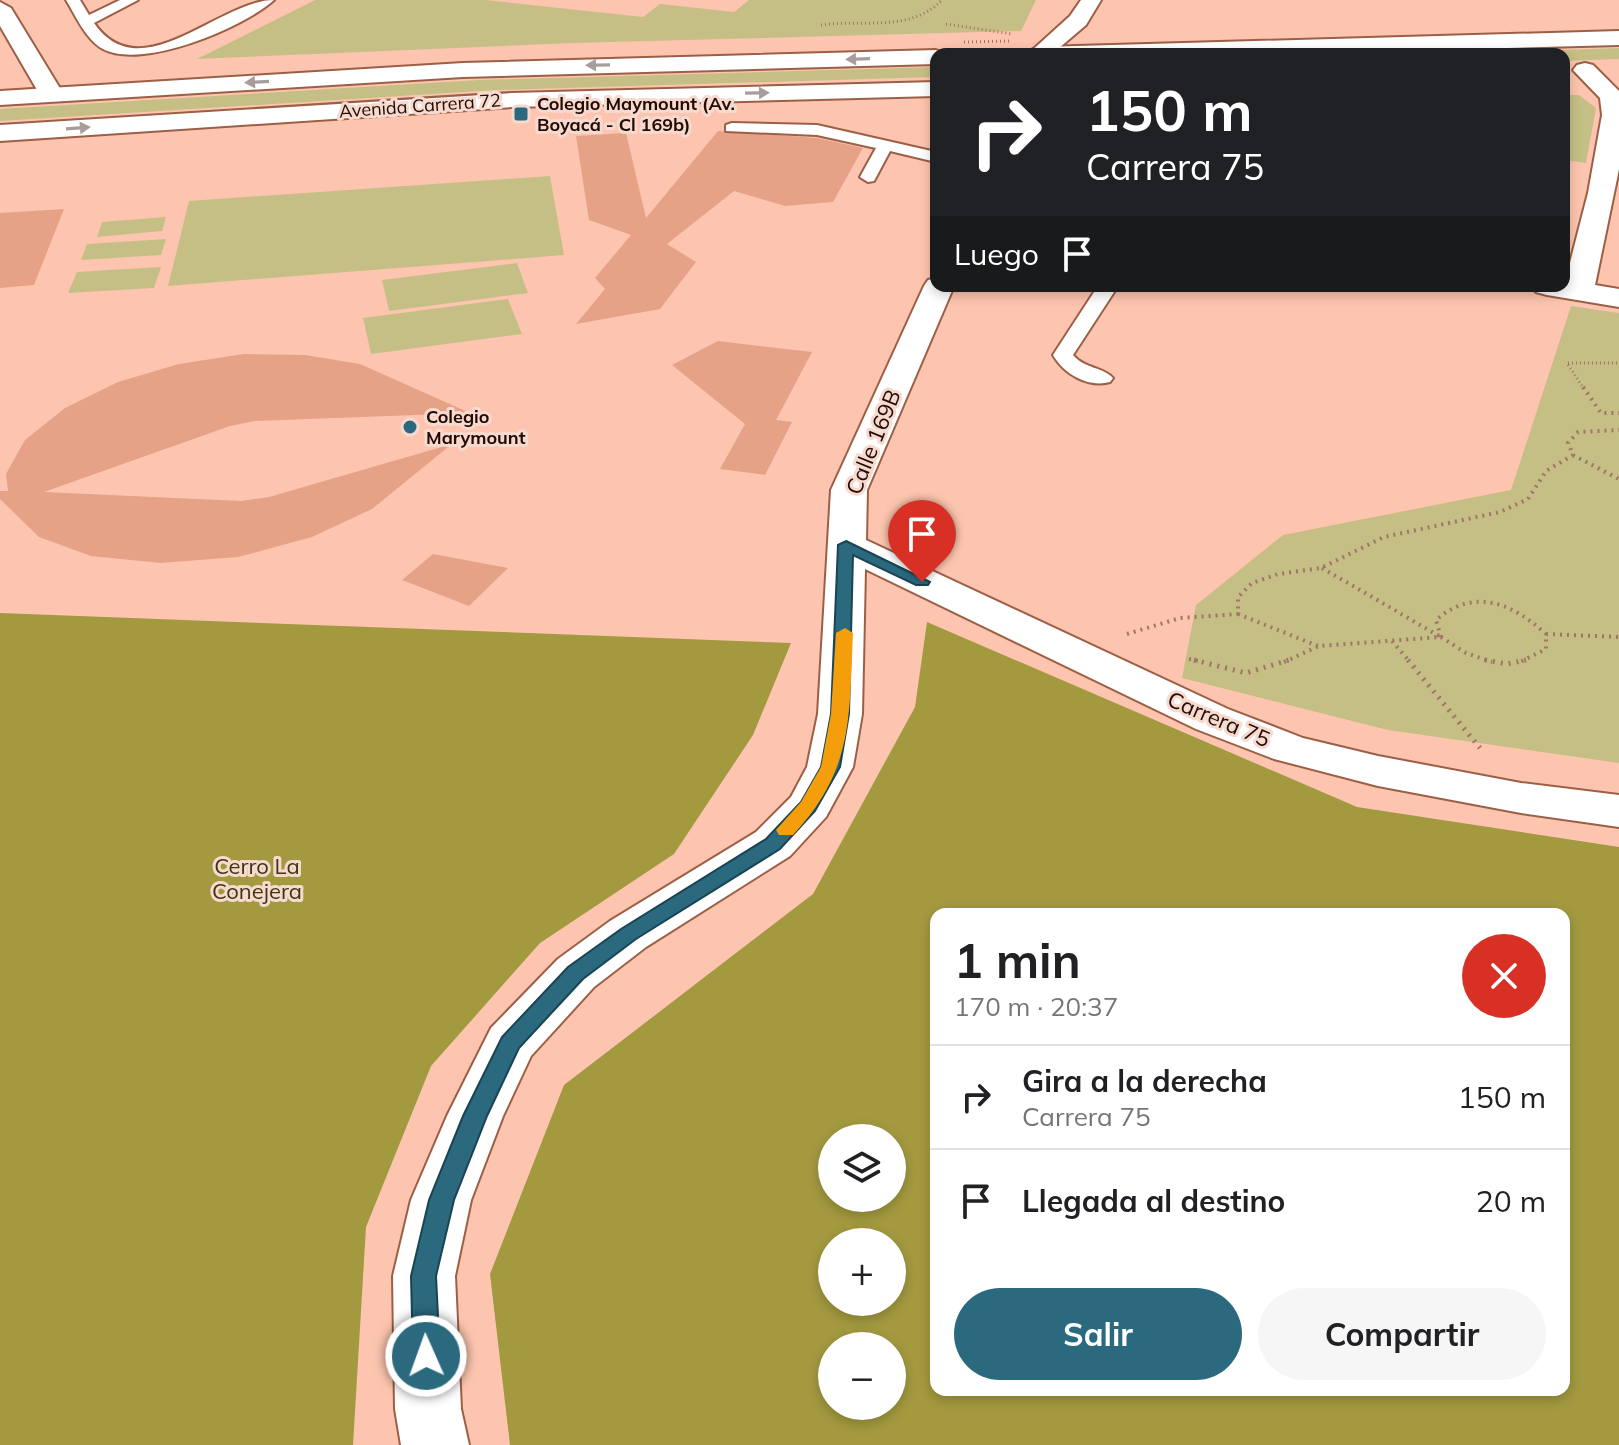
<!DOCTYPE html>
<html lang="es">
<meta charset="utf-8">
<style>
:root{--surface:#fff;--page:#f6f6f6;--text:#202124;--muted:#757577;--line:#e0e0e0;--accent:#2a697e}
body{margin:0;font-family:Mulish,sans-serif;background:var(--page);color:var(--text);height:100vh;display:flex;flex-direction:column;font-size:30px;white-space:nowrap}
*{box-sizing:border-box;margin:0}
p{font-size:26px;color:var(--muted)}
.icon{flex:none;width:44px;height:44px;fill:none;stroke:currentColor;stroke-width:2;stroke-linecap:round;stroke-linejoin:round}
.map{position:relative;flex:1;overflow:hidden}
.sheet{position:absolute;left:930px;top:908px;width:640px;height:488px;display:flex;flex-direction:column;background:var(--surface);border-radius:16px;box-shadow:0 4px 12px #0003}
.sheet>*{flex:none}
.guide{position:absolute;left:930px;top:48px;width:640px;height:244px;border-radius:16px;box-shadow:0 4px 12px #0003;background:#202124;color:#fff;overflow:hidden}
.buttons{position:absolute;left:818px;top:1124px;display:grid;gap:16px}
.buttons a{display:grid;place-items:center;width:88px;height:88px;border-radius:50%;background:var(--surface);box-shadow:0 4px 12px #0003;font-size:40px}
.pin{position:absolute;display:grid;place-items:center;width:68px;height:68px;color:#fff;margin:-82px -34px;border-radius:50% 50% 50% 0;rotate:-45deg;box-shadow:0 0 8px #0007}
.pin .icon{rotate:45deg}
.me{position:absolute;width:88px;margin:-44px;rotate:358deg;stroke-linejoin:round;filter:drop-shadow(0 0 6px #0008)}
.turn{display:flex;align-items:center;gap:28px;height:168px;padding:0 24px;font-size:36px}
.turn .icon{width:104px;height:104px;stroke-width:2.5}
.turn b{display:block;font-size:56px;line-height:68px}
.then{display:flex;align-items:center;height:76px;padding:0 24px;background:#0003;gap:16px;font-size:30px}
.round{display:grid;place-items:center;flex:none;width:84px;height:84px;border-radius:42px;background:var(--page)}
.headline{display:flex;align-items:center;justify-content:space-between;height:136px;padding:0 24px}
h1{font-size:48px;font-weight:700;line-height:60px}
.action{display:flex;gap:16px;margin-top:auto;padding:16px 24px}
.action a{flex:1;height:92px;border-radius:48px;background:var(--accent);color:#fff;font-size:32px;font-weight:700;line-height:92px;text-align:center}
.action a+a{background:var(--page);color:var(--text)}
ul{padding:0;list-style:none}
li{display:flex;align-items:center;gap:24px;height:104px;padding:0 24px;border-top:2px solid var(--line)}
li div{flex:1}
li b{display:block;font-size:30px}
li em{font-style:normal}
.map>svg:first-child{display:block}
.green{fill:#c6bf85}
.forest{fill:#a3993f;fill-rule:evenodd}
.building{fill:#e5a287}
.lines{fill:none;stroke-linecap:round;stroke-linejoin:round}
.service-casing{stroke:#9c5f46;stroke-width:4}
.minor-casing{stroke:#9c5f46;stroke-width:4}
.secondary-casing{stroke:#9c5f46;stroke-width:4}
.trunk-casing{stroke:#9c5f46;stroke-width:4}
.path-far2{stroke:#9f7565;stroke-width:3;stroke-dasharray:1 3;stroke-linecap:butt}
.path-far1{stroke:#9f7565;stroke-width:4;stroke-dasharray:2 5;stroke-linecap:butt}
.path{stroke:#9f7565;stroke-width:5;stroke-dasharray:2 6;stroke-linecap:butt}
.service{fill:#fff;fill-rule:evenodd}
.minor{fill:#fff;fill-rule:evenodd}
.secondary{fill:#fff;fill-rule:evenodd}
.trunk{fill:#fff;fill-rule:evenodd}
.oneway{fill:#a79d9a}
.route{fill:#2a697e;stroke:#1b4452;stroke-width:2}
.slow{fill:#f59e0b}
.poi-dot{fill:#2a697e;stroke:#f7dacf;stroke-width:3}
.labels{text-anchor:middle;stroke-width:6;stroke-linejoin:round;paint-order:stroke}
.far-poi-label{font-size:18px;font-weight:bold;fill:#220b03;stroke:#f7dacf;text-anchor:start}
.far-street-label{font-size:18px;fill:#220b03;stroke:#f7dacf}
.street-label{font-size:22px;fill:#220b03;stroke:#f7dacf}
.park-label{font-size:22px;fill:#3c3711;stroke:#f7dacf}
</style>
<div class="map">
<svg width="1619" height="1445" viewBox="0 0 1619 1445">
<rect width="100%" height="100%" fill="#fdc5af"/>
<path class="green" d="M315 0H486L643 17 660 4 734 12 749 0H1036L1021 31 573 43 197 59Z
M1619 48V59L1564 61V54H1442Z
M936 67V77L496 90 0 121V109L479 80Z
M1564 95H1579L1596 108 1586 163 1564 160Z
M550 176 564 255 168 286 189 201Z
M166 217 162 231 97 237 102 222Z
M166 239 161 255 81 260 87 244Z
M517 263 528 293 389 311 382 280Z
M161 267 154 288 68 293 77 272Z
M508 299 522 334 371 354 363 318Z
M1571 306 1619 313V763L1388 730 1182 678 1196 605 1283 535 1511 490Z"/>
<path class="forest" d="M0 613 791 643 753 735 674 854 540 943 431 1066 366 1227 353 1445H0Z
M927 622 1357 807 1619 847V1445H510L490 1274 564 1085 813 894 915 707ZM936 914H1564V1390H936ZM832 1138H892V1198H832ZM832 1242H892V1302H832ZM832 1346H892V1406H832Z"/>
<path class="building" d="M718 131 817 138 863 148 833 202 785 206 734 191 667 244 696 262 660 309 576 324 605 289 595 278 631 235 589 220 576 136 626 133 646 218Z
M64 209 34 285 0 288V213Z
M718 341 812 352 776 420 792 422 765 475 720 469 745 424 672 365Z
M244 354 305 355 360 364 470 413 255 421 230 426 44 492 241 501 269 497 452 444 372 509 312 537 238 557 161 563 91 556 39 537 0 499V491H8L6 474 25 440 65 408 118 382 179 364Z
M433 554 508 568 469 606 402 580Z"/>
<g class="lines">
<defs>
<path id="service" d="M66 0H80L89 15 120 0H138L94 23C141 91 219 0 274 0 243 28 142 70 103 49 86 40 76 16 66 0Z
M732 123 817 125 936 152V162L890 151 874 181 868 182 860 177 876 148 817 135 726 131V125Z
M1098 286H1118L1073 355C1085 369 1103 367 1113 378L1110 382C1088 388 1064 374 1053 355Z"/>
<path id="minor" d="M0 2 11 8 64 95 60 100H44L40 95 0 26Z
M1585 63 1593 65 1619 91V169L1595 285 1619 289V307L1547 295 1536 292 1532 286H1564L1588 193 1602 115 1600 98 1573 70 1577 65Z
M936 278V286H954L867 490 866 540 1228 709 1303 738 1378 756 1521 783 1619 795V827L1521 813 1378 786 1274 759 1196 729 865 569 862 714 853 767 826 817 790 856 646 947 594 987 531 1056 503 1116 471 1200 455 1276 461 1409 469 1445H401L395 1409 393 1276 411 1200 447 1116 491 1028 558 959 610 921 756 832 791 797 807 767 818 714 831 490 924 286 928 280Z"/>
<path id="secondary" d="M1081 0H1101L1086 25 1052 54H1028L1070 16Z"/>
<path id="trunk" d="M1619 31V45L1283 54H1030L1033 49 1041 47Z
M936 50 945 54H936V64L463 77 0 105V91L463 63Z
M936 82V96L512 107 0 141V125L512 93Z"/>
</defs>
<use href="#service" class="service-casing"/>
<use href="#minor" class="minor-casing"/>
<use href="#secondary" class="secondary-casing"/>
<use href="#trunk" class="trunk-casing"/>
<path class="path-far2" d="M946 24 1012 34
M821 25C862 19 910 33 942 0
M964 42 1010 41
M1584 389 1567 363H1619"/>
<path class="path-far1" d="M1583 387 1601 413H1619
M1573 455 1619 479
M1322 568 1441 637
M1238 614 1318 646
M1127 634 1180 618 1238 614V597L1252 583 1278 574 1321 568 1384 537 1500 512 1528 499 1546 471 1573 455 1568 443 1578 432 1619 430
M1546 634 1619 637
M1441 637 1466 653 1492 662
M1441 637 1436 620C1474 587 1512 603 1546 634V649L1520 662
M1392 641 1410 662
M1189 659 1203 662
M1284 662 1319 646 1441 637"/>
<path class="path" d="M1194 660 1246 673 1289 660
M1408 660 1480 748
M1485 660 1507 664 1526 660"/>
<use href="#service" class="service"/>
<use href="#minor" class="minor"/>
<use href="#secondary" class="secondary"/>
<use href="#trunk" class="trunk"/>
</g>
<defs><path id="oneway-solid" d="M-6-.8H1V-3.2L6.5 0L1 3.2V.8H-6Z" transform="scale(2)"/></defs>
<g class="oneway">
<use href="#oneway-solid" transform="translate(858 59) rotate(178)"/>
<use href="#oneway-solid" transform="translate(598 65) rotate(179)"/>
<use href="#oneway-solid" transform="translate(257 82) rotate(177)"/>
<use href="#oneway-solid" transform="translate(757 93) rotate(-1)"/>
<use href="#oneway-solid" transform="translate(78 128) rotate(-4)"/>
</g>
<path class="route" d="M846 541 930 582 928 585H916L853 555 849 714 840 767 815 811 780 849 636 939 583 979 519 1048 487 1116 454 1200 436 1276 440 1356 436 1365 426 1368 417 1365 413 1356 411 1276 429 1200 463 1116 502 1037 568 967 621 929 766 839 801 802 821 767 831 714 838 545Z"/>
<path class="slow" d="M845 628 853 633C849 718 854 769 793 835H779L776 830 801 802 821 767 831 714 836 633Z"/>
<g class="poi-dot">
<rect x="513" y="106" width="16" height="16" rx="4"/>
<circle cx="410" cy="427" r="8"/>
</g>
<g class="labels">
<g class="far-poi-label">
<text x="537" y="110">Colegio Maymount (Av.<tspan x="537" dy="21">Boyacá - Cl 169b)</tspan></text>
<text x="426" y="423">Colegio<tspan x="426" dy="21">Marymount</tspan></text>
</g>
<g class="far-street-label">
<text transform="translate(420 106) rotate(-4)" y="6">Avenida Carrera 72</text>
</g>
<g class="street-label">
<text transform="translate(873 442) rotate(-68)" y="8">Calle 169B</text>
<text transform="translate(1219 719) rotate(23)" y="8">Carrera 75</text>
</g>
<g class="park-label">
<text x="257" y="874">Cerro La<tspan x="257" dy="25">Conejera</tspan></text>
</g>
</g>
</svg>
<div class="buttons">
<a><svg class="icon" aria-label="layers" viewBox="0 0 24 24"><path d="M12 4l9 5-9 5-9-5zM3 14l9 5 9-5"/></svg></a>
<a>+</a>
<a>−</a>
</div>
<div class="pin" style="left:922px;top:582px;background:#d93025"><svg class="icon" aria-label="arrive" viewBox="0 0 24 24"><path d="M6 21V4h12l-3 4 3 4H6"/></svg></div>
<svg class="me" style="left:426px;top:1356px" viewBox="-20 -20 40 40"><circle r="17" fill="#2a697e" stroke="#fff" stroke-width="3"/><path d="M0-11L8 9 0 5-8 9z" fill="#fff"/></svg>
<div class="guide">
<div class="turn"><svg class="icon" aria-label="right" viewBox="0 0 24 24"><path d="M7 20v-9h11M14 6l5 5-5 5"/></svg><div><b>150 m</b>Carrera 75</div></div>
<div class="then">Luego<svg class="icon" aria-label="arrive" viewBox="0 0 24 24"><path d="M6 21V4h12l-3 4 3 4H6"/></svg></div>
</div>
<section class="sheet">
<div class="headline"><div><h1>1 min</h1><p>170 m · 20:37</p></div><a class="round" style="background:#d93025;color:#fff"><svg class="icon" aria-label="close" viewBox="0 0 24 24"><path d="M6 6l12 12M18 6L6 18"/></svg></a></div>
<ul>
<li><svg class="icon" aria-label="right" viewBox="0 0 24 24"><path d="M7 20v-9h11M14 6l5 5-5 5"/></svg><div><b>Gira a la derecha</b><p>Carrera 75</p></div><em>150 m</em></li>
<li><svg class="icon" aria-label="arrive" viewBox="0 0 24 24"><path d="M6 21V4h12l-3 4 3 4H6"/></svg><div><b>Llegada al destino</b></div><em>20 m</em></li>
</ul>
<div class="action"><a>Salir</a><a>Compartir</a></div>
</section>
</div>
